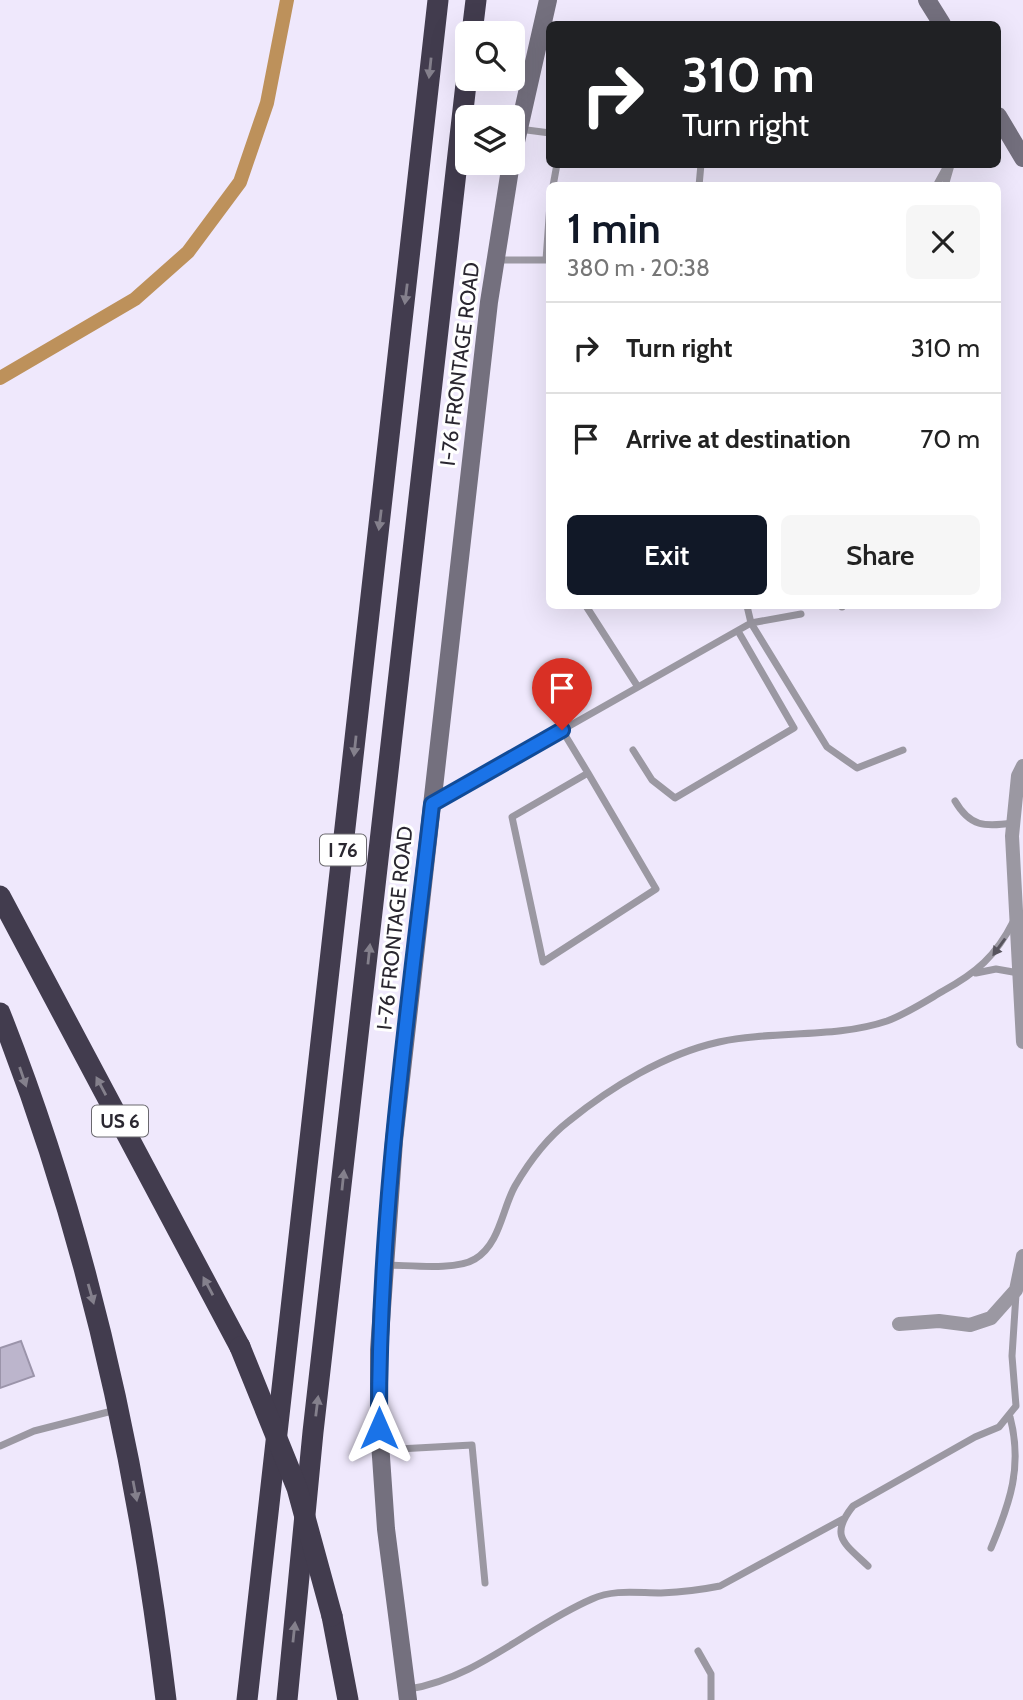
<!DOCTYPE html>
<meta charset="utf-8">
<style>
:root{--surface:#fff;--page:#f6f6f6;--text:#222;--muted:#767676;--line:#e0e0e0;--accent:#111827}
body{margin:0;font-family:Cabin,sans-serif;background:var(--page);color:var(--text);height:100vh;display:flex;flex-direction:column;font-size:26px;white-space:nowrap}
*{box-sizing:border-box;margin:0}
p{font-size:23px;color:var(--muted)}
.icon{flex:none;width:38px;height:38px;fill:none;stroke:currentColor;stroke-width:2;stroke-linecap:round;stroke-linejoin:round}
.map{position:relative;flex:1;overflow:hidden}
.side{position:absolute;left:546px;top:182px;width:455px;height:427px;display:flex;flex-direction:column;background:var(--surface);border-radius:10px;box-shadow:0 7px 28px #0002}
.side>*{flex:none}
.hud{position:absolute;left:546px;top:21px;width:455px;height:147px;border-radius:10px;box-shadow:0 7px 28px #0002;background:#202124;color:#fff;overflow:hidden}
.buttons{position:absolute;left:455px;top:21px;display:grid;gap:14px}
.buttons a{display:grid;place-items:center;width:70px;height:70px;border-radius:10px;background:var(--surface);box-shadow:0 7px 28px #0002;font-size:35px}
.pin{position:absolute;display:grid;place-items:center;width:60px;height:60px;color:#fff;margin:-72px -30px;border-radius:50% 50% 50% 0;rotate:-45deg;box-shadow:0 0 7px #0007}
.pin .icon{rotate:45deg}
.me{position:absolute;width:77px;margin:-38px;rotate:0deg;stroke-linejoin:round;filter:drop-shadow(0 0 5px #0008)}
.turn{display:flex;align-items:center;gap:24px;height:147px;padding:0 21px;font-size:32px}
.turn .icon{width:91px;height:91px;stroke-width:2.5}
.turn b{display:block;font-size:49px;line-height:60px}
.round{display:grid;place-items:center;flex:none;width:74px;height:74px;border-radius:10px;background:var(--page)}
.summary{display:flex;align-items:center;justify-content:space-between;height:119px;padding:0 21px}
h1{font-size:42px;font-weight:600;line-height:52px;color:var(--accent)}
.action{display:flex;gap:14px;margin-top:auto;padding:14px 21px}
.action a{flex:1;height:80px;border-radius:10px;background:var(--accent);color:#fff;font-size:28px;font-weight:600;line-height:80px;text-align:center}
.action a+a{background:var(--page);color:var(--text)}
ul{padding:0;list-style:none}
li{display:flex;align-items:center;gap:21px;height:91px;padding:0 21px;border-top:2px solid var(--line)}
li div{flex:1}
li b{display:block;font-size:26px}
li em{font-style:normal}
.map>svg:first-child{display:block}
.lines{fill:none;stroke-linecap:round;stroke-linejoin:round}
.canal{stroke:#bd915b;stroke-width:14}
.building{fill:#bcb5cc;stroke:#9b94aa;stroke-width:2}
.lane{stroke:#9b98a2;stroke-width:7}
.street{stroke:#9b98a2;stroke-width:14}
.secondary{stroke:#74707e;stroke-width:18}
.highway{stroke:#423c4e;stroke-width:21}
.highway-bridge{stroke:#423c4e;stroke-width:21}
.oneway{fill:#84808c}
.oneway2{fill:#57545e}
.route-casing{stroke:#114b97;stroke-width:18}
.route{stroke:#1a73e8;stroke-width:12}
.labels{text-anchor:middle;stroke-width:6;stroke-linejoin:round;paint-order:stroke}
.shield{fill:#fff;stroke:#6a686e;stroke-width:2}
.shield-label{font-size:19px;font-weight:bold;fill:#2a2730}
.street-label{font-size:21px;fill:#2a2730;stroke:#fff}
</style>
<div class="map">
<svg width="1023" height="1700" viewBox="0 0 1023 1700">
<rect width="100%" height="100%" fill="#efe8fc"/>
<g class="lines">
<path class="canal" d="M0 378 135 299 188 252 240 182 267 103 287 0"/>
</g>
<path class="building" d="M21 1341 34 1376 0 1388V1348Z"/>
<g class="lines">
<path class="lane" d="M519 129 550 133
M553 186 557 164
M699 186 701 164
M936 186 948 164
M945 186 951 165
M498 260H549
M546 260 550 204
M586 606 638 687
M842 606V607
M801 614 751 623 827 747 857 768 903 750
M562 730 588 773 512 817 543 962 656 889 588 773
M633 750 652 780 675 798 794 728 738 631
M955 801C970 827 985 827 1013 823
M435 802 751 623 747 606
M976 973 996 969 1019 973
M386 1265C408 1265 456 1271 475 1259 500 1244 502 1209 515 1186 529 1162 547 1138 569 1121 611 1087 665 1054 719 1042 773 1030 834 1039 887 1021 906 1014 926 1001 943 991 976 973 996 956 1013 922
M0 1446 34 1431 116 1410
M380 1450 472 1445 485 1583
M991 1548C1010 1503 1023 1466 1010 1417
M868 1566C844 1543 829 1536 853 1506L975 1437 999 1427 1016 1406 1012 1356 1016 1294
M698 1651 711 1674V1700
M409 1689C478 1678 529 1626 592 1599 614 1589 637 1593 661 1593 681 1592 700 1590 720 1586L843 1519"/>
<path class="street" d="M1023 766 1018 776 1012 836 1023 1042
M899 1324 939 1321 970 1325 991 1318 1016 1290 1023 1256"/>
<path class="secondary" d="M927 0 942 24
M998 116 1023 158
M513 155 548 0
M408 1700 386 1529 379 1428V1350L394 1141 489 302 511 163"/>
<path class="highway" d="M472 33 476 0
M0 896 240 1347
M0 1013C87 1233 138 1466 166 1700
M332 1616 348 1700
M247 1700 438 0
M287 1700 313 1432 467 75"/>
<path class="highway-bridge" d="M240 1347 297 1488 332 1616"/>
</g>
<defs><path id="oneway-solid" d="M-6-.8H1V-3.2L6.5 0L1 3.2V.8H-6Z" transform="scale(1.75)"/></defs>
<g class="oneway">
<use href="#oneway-solid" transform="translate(430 68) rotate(96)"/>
<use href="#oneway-solid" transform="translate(406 294) rotate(97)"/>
<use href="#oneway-solid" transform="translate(380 520) rotate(97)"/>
<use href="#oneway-solid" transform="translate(355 746) rotate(96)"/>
<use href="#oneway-solid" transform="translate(369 954) rotate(-84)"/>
<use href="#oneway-solid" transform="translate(23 1077) rotate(71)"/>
<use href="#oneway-solid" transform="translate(101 1086) rotate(-118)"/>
<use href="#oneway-solid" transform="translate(343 1180) rotate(-84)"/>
<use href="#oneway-solid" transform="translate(208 1286) rotate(-118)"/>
<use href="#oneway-solid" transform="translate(91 1294) rotate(74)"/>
<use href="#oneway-solid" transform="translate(317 1406) rotate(-83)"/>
<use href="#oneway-solid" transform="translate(135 1491) rotate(79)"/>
<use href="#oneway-solid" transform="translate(294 1632) rotate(-84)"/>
</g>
<use class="oneway2" href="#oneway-solid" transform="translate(999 947) rotate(126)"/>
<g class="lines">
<defs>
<path id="route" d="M379 1428C378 1219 408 1011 432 804L562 730"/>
</defs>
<use href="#route" class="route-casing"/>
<use href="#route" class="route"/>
</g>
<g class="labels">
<g class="shield">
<rect x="320" y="834.5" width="46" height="31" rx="5"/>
<rect x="92" y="1105.5" width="56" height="31" rx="5"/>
</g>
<g class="shield-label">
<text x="343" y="857">I 76</text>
<text x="120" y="1128">US 6</text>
</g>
<g class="street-label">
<text transform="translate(460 364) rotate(-83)" y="7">I-76 FRONTAGE ROAD</text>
<text transform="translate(395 928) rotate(-84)" y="7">I-76 FRONTAGE ROAD</text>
</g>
</g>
</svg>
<div class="buttons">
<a><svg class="icon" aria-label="search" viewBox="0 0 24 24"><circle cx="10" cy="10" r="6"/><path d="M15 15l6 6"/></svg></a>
<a><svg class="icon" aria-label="layers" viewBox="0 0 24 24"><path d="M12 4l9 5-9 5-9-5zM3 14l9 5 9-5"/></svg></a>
</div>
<div class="pin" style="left:562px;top:730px;background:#d93025"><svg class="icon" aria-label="arrive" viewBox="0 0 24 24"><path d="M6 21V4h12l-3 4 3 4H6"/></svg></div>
<svg class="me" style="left:379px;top:1428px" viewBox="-20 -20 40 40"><path d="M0-17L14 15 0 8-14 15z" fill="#1a73e8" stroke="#fff" stroke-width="4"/></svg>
<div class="hud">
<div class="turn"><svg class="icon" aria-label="right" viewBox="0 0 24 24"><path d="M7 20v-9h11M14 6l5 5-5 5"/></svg><div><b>310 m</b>Turn right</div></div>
</div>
<section class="side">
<div class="summary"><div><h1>1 min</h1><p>380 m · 20:38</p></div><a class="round"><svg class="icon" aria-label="close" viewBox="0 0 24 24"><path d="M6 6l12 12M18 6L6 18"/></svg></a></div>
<ul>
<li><svg class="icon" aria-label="right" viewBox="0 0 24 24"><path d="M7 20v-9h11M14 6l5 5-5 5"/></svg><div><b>Turn right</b></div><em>310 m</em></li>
<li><svg class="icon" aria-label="arrive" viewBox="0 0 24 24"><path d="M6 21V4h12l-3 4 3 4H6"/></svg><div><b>Arrive at destination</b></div><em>70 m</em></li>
</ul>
<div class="action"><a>Exit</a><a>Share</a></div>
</section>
</div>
